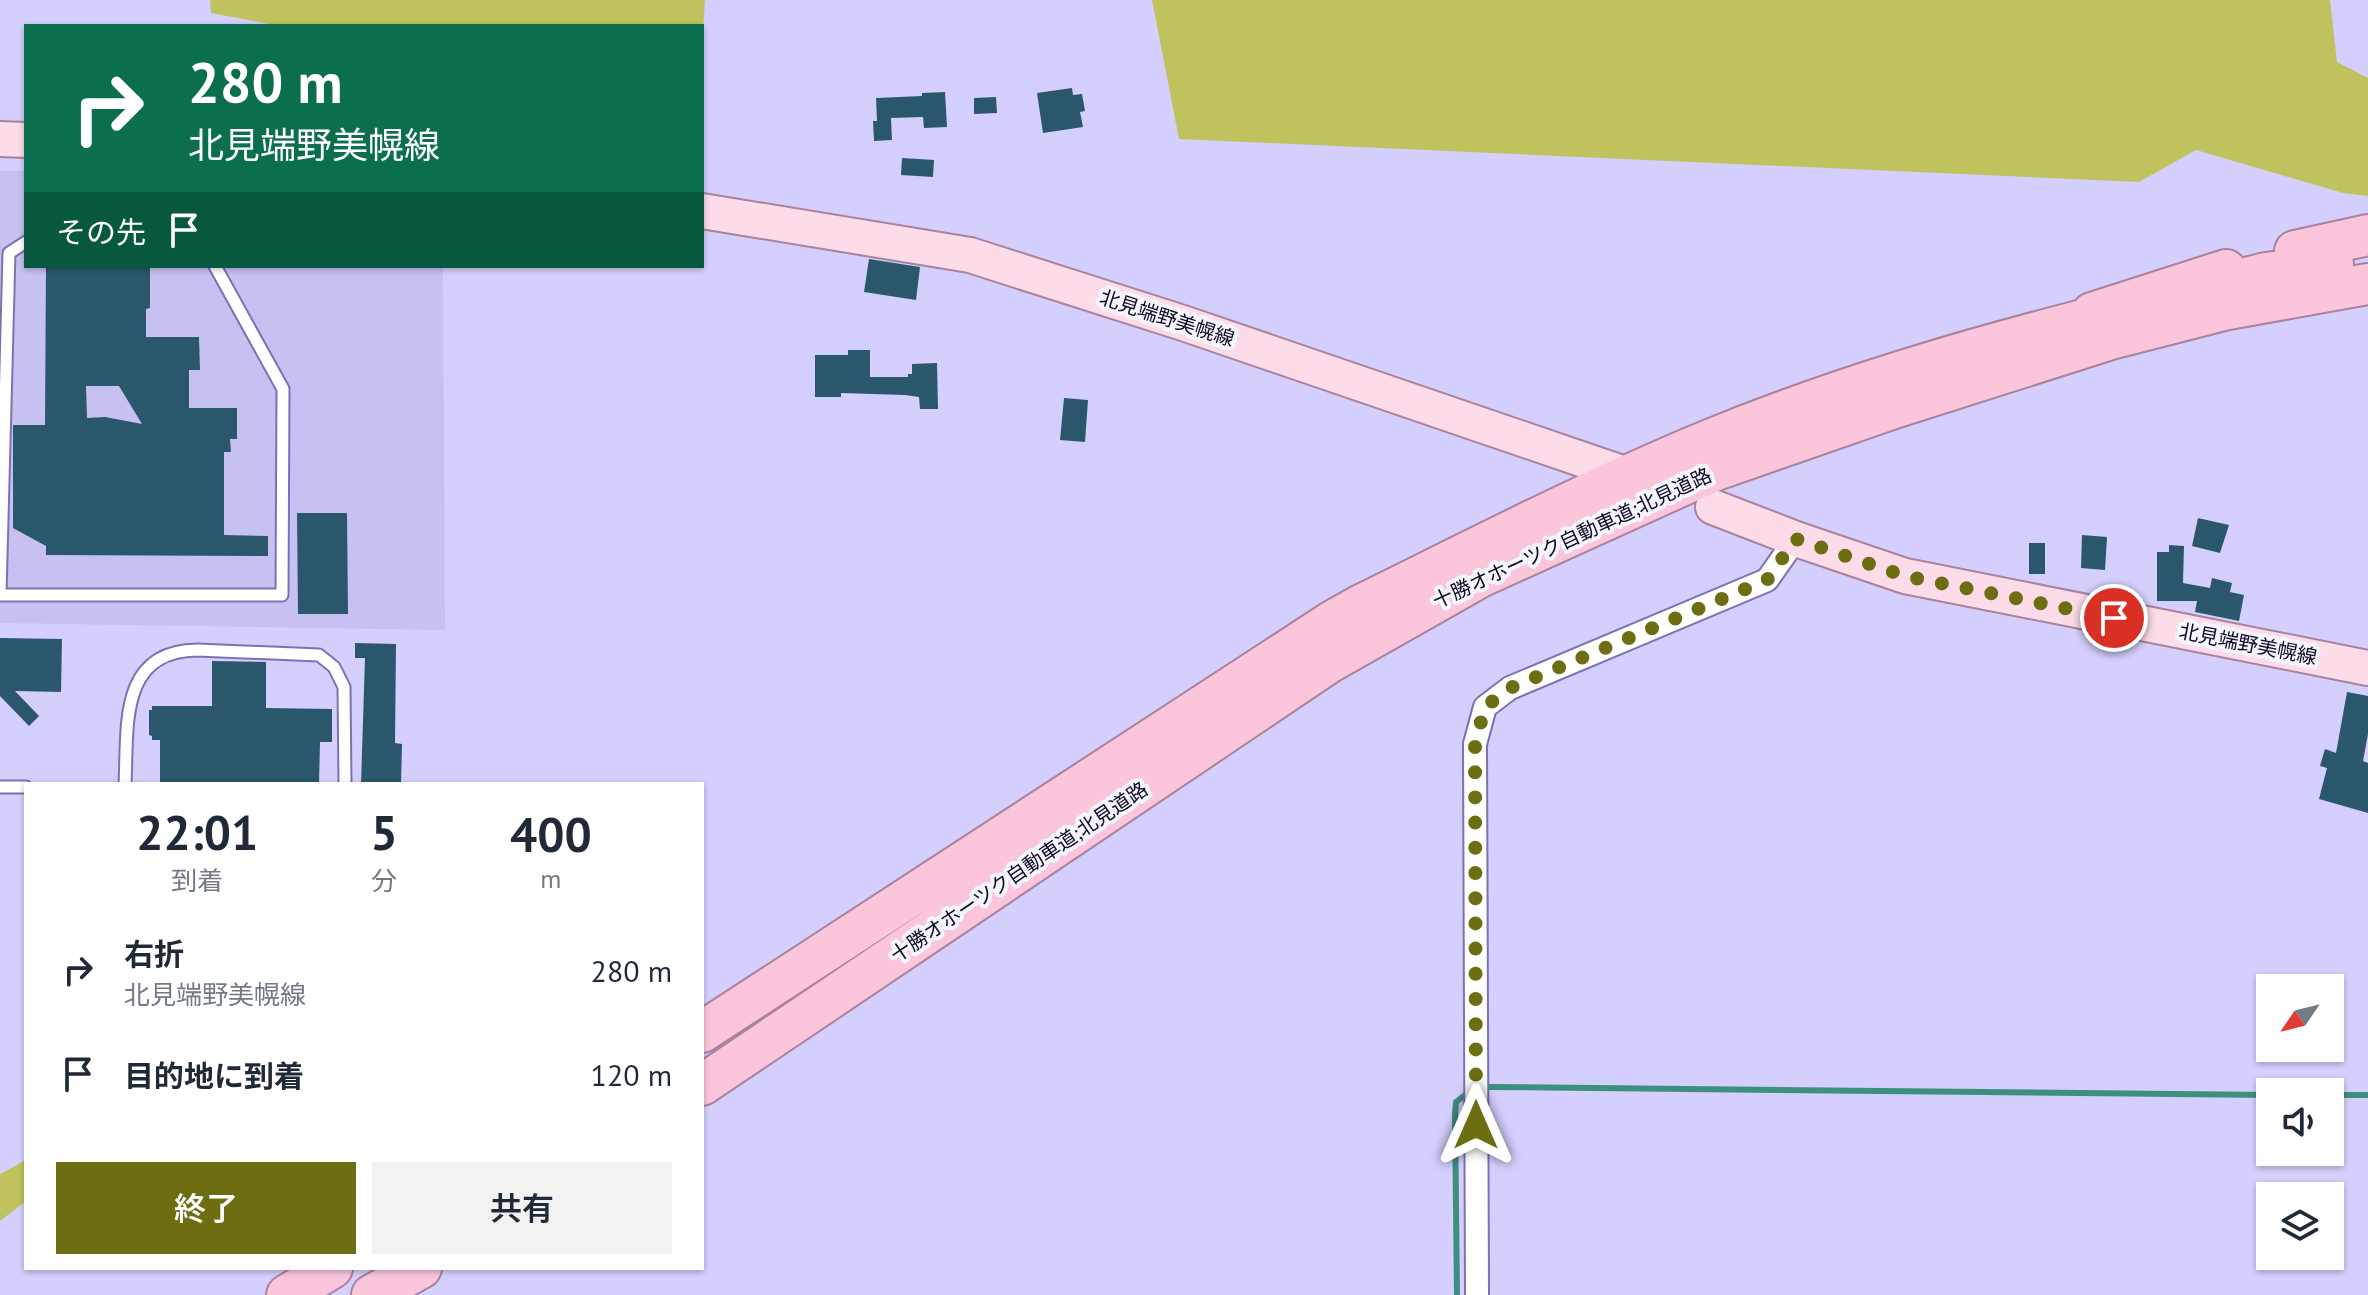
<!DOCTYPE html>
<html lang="ja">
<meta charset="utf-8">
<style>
:root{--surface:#fff;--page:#f2f2f3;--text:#1f2937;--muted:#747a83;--accent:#6d6e11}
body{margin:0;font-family:"PT Sans","Noto Sans JP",sans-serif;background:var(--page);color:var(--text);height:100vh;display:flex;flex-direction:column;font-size:30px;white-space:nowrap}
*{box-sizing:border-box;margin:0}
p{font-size:26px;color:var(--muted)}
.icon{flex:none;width:44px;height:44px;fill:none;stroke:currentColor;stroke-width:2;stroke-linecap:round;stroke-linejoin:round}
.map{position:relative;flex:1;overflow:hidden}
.panel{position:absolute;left:24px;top:782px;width:680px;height:488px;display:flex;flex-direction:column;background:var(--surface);border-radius:0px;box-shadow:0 2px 6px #0004}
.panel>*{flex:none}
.banner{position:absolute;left:24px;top:24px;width:680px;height:244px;border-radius:0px;box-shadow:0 2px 6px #0004;background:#0b6e4f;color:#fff;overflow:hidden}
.needle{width:52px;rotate:235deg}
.tools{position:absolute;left:2256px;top:974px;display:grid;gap:16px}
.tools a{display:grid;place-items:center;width:88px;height:88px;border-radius:0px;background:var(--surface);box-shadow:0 2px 6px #0004;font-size:40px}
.pin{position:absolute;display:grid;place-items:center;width:68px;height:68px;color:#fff;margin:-34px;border:4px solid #fff;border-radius:50%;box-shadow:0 2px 8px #0007}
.me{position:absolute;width:88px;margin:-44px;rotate:0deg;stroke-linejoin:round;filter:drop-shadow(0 0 6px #0008)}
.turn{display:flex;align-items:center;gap:28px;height:168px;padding:0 32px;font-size:36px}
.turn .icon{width:104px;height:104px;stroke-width:2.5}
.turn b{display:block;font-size:56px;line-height:68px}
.then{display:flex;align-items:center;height:76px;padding:0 32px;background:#0003;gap:16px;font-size:30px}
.eta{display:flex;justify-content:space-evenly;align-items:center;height:136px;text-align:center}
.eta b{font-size:48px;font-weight:600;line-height:56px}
.cta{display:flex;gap:16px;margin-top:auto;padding:16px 32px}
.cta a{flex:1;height:92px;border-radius:0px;background:var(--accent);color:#fff;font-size:32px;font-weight:600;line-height:92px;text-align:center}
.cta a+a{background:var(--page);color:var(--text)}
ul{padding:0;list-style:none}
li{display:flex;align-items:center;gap:24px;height:104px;padding:0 32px}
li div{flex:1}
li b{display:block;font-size:30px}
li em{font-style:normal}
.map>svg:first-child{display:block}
.built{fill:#c7c1f2}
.green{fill:#c0c35d}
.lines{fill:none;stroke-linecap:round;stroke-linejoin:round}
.stream{stroke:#3d8f7e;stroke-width:6}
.building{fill:#2b576c;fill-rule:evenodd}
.service-casing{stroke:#7d71b6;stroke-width:15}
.minor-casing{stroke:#7d71b6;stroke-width:26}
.primary-casing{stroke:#a8839b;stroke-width:38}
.motorway-casing{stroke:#a8839b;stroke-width:44}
.service{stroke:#fff;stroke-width:11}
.minor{stroke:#fff;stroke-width:22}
.primary{stroke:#fddcea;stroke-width:34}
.motorway{stroke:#fbc5dc;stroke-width:40}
.route{stroke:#6d6e11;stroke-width:14;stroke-dasharray:0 25.2}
.labels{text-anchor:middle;stroke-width:8;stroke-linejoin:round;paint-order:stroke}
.street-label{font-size:20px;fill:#0f0923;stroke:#f5f5fd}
</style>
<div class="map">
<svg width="2368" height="1295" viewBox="0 0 2368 1295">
<rect width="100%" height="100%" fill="#d4cffc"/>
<path class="built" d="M0 171H26V266H443L445 630 0 623Z"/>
<path class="green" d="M210 0H705L702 47V26H280L211 13Z
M1152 0H2330L2337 62 2368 78V196L2343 193 2196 150 2139 182 1179 139Z
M26 1160V1201L0 1221V1174Z"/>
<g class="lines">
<path class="stream" d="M1490 1087 2270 1095
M2330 1095H2368
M1457 1295 1455 1114 1456 1102 1465 1095"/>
</g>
<path class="building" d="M1072 88 1073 95 1082 94 1085 111 1080 112 1083 127 1043 133 1037 93Z
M945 92 947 127 924 128 923 117 891 118 892 140 874 141 873 121H877L876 98 922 96V93Z
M996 97 997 113 974 114V98Z
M902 158 934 160 933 177 901 175Z
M869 259 920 267 916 300 864 292Z
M46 266H150V308L146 309V337H199L200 370H189V408H237V439H230L231 452H224V535L268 536V556L46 555V546L13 528V425H45ZM86 386H119L142 424 105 417 87 418Z
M848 350H870V377H908V374H912V364L937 363 938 409H920L919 397 905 395 841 393V397H815V355H848Z
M1064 398 1088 400 1085 442 1060 440Z
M297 513H347L348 614H298Z
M2198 518 2229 525 2220 553 2192 546Z
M2082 535 2107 537 2105 570 2081 568Z
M2029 543H2045V574H2029Z
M2169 545 2184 546 2183 583 2210 588 2212 578 2232 583 2230 592 2244 595 2239 621 2195 612 2197 601H2157V552H2169Z
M0 638 62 639 61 692 15 691 39 716 29 726 0 696Z
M355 643 396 644 395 743 402 744 401 784H361L365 658H355Z
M212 661 266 662V708L332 709V742H320L319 784H160V740H152V736L149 735V710H152V706H212Z
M2347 692 2368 696V734L2363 761 2368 763V813L2319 799 2327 768 2320 766 2325 749 2336 753Z"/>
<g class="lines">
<defs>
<path id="service" d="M0 595H282L283 389 215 266
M0 595 9 253 26 242
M125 784C128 727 118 651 197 650L319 655 334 667 344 687 345 784
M0 787H26"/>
<path id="minor" d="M1477 1295 1475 744 1485 707 1510 688 1767 580 1796 539"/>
<path id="primary" d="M0 139 26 140
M702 211 970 255 1183 323 1619 472
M1713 507 1796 539 1905 576 2368 668"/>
<path id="motorway" d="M2295 251 2368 235
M2203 289 2266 273 2333 264
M2092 313 2226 270
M702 1032 1331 622 1361 605C1475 549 1589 490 1707 441 1840 386 1979 346 2118 311
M702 1085 1330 662 1480 577 1716 470 1891 409 2111 339 2228 309 2368 284
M287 1295 332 1268
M372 1295 421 1268"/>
</defs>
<use href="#service" class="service-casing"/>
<use href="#minor" class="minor-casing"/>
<use href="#primary" class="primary-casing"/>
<use href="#motorway" class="motorway-casing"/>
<use href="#service" class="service"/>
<use href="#minor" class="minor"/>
<use href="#primary" class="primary"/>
<use href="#motorway" class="motorway"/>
</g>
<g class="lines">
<path class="route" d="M1476 1125 1475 744 1485 707 1510 688 1767 580 1796 539 1905 576 2114 618"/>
</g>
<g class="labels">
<g class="street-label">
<text transform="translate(1167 318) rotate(18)" y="7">北見端野美幌線</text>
<text transform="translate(1572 538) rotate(-25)" y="7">十勝オホーツク自動車道;北見道路</text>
<text transform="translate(2248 644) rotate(11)" y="7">北見端野美幌線</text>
<text transform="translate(1019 872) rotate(-34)" y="7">十勝オホーツク自動車道;北見道路</text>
</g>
</g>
</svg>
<div class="tools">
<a><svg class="needle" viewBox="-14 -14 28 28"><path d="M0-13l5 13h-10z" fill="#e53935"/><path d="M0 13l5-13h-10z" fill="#747a83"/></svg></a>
<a><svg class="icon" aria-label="sound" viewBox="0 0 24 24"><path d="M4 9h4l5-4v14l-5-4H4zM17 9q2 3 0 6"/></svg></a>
<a><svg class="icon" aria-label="layers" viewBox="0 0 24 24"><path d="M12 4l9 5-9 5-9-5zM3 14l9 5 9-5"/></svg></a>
</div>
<div class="pin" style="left:2114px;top:618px;background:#d93025"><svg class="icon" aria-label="arrive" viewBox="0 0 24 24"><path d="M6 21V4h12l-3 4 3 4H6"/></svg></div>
<svg class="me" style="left:1476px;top:1125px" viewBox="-20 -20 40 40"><path d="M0-17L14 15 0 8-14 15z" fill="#6d6e11" stroke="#fff" stroke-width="4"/></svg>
<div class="banner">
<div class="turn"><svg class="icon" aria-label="right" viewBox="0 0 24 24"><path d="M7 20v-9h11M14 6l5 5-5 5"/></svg><div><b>280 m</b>北見端野美幌線</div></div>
<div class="then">その先<svg class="icon" aria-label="arrive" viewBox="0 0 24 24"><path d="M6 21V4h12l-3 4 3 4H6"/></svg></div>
</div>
<section class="panel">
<div class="eta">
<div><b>22:01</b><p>到着</p></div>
<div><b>5</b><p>分</p></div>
<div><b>400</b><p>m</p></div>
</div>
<ul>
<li><svg class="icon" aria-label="right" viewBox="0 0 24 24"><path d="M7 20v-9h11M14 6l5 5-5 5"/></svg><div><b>右折</b><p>北見端野美幌線</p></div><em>280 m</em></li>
<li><svg class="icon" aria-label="arrive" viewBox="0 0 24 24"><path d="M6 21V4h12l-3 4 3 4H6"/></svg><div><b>目的地に到着</b></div><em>120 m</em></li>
</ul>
<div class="cta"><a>終了</a><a>共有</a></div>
</section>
</div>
